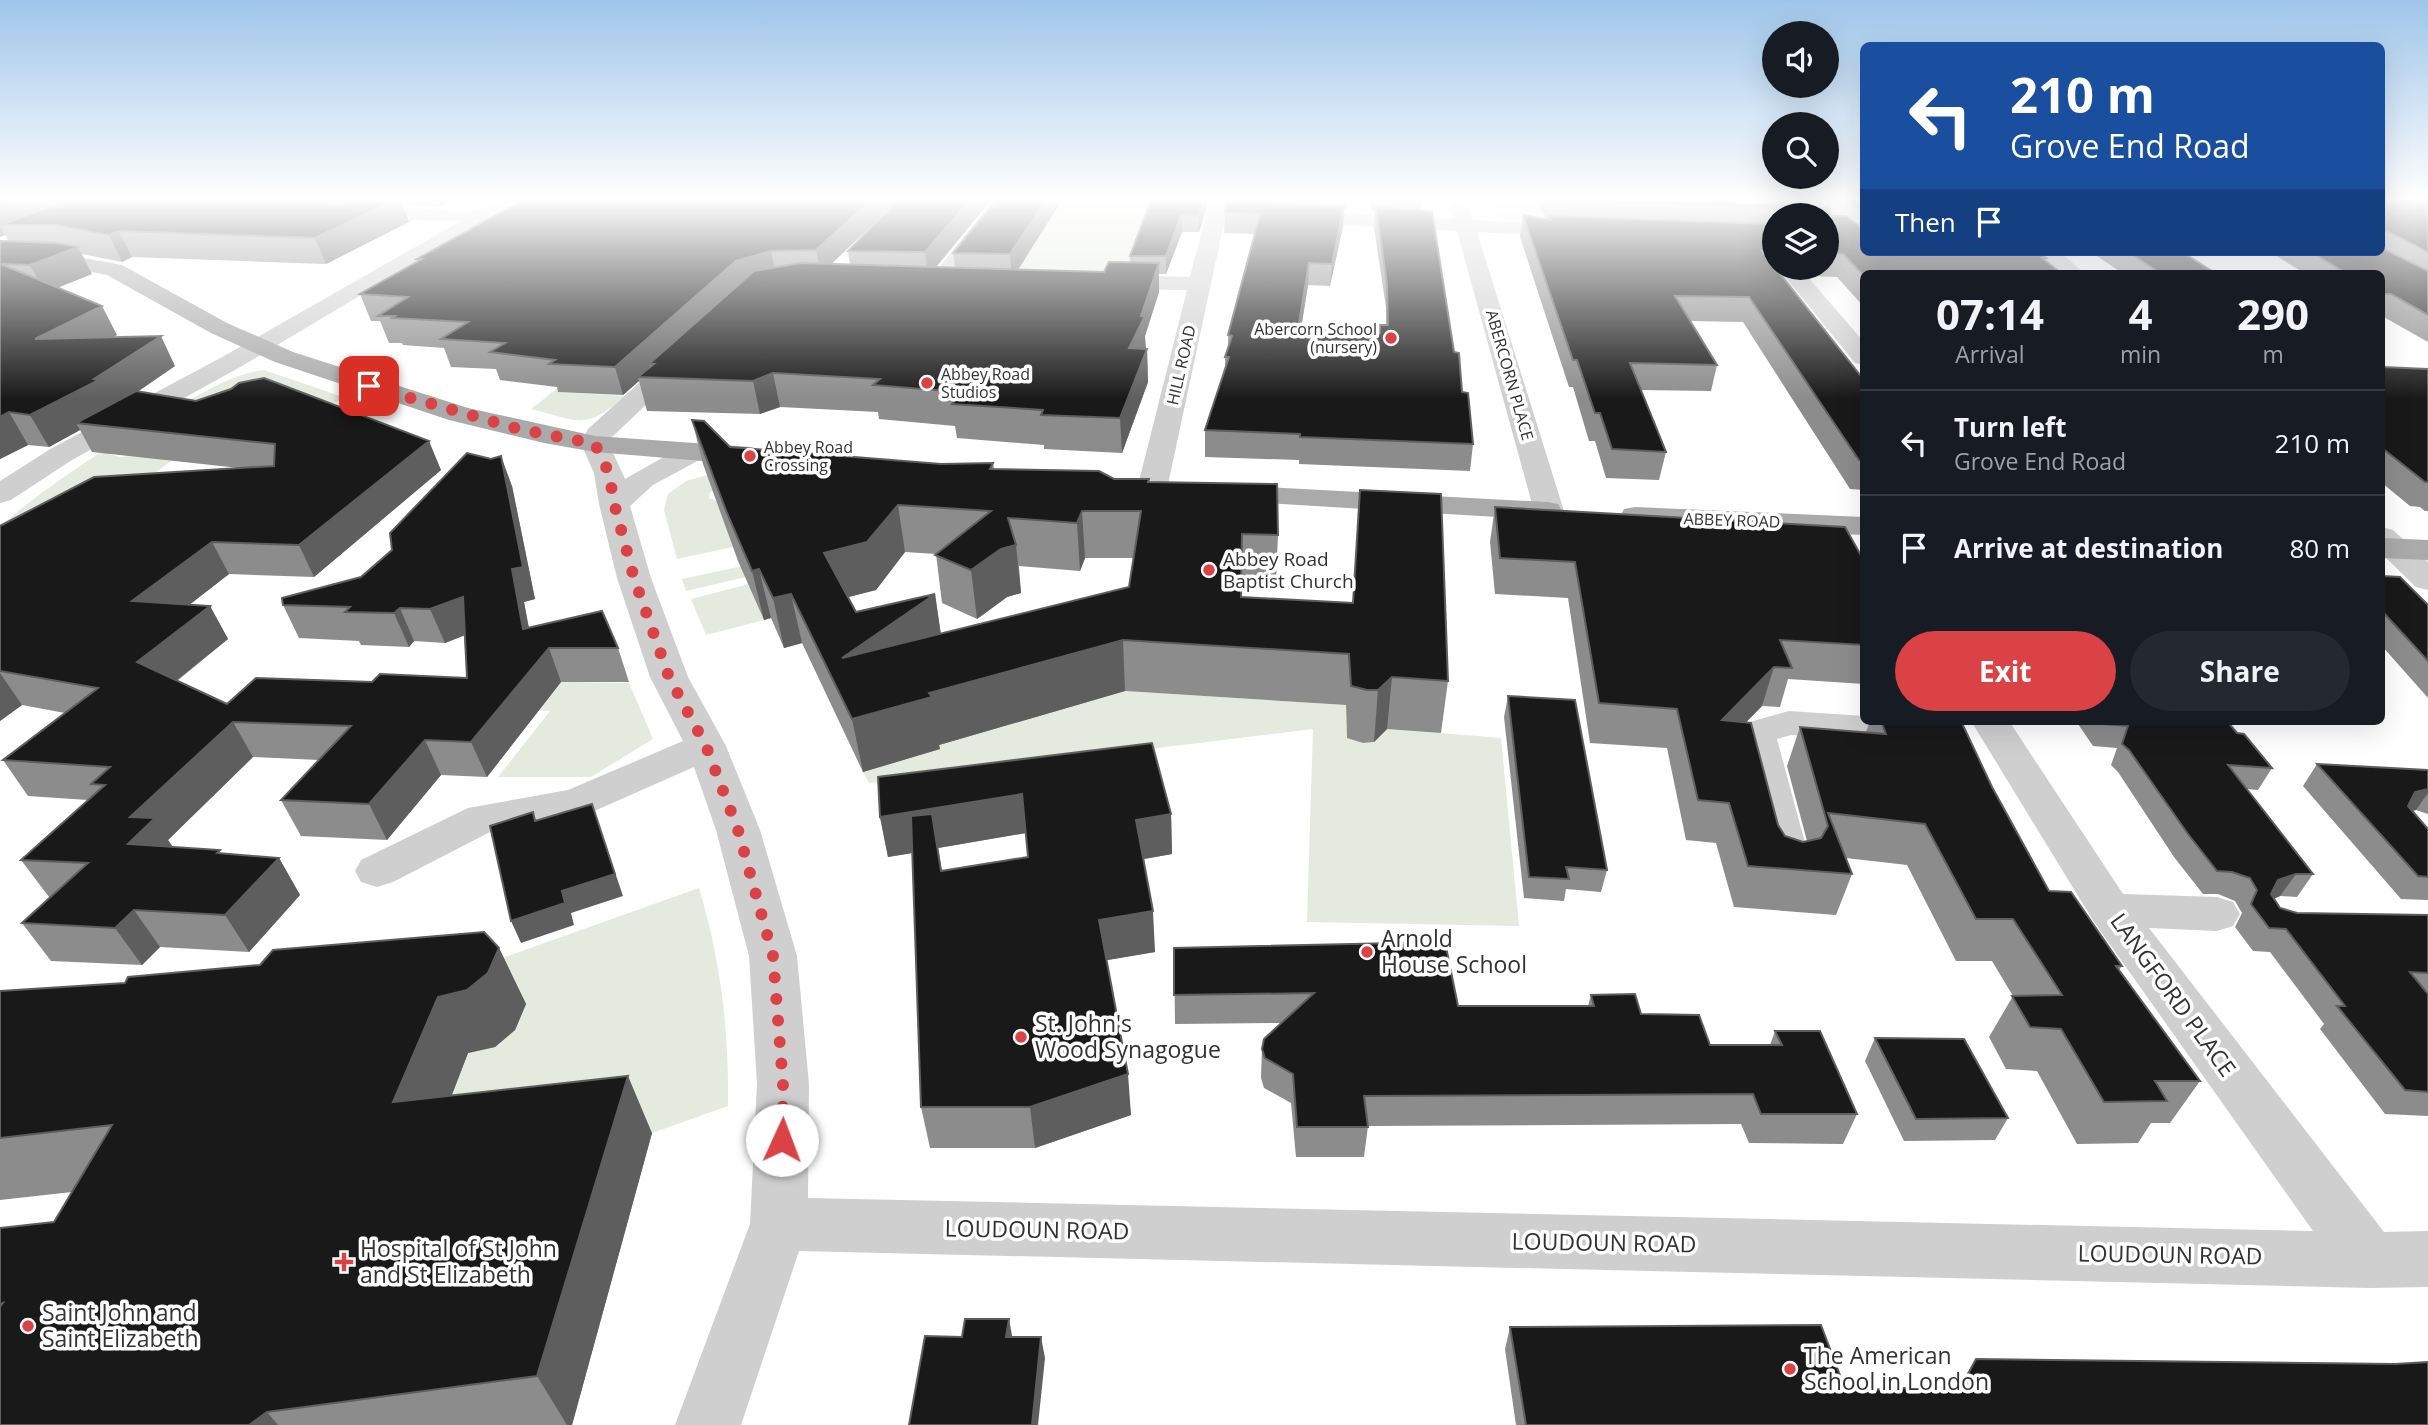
<!DOCTYPE html>
<style>
:root{--surface:#171b24;--page:#242831;--text:#f1f3f6;--muted:#9ea1a6;--line:#363941;--accent:#da4245}
body{margin:0;font-family:"Open Sans",sans-serif;background:var(--page);color:var(--text);height:100vh;display:flex;flex-direction:column;font-size:26px;white-space:nowrap}
*{box-sizing:border-box;margin:0}
p{font-size:23px;color:var(--muted)}
.icon{flex:none;width:38px;height:38px;fill:none;stroke:currentColor;stroke-width:2;stroke-linecap:round;stroke-linejoin:round}
.map{position:relative;flex:1;overflow:hidden}
.drawer{position:absolute;left:1860px;top:270px;width:525px;height:455px;display:flex;flex-direction:column;background:var(--surface);border-radius:10px;box-shadow:0 7px 28px #0002}
.drawer>*{flex:none}
.top-card{position:absolute;left:1860px;top:42px;width:525px;height:214px;border-radius:10px;box-shadow:0 7px 28px #0002;background:#1a4fa0;color:#fff;overflow:hidden}
.buttons{position:absolute;left:1762px;top:21px;display:grid;gap:14px}
.buttons a{display:grid;place-items:center;width:77px;height:77px;border-radius:50%;background:var(--surface);box-shadow:0 7px 28px #0002;font-size:35px}
.pin{position:absolute;display:grid;place-items:center;width:60px;height:60px;color:#fff;margin:-30px;border-radius:14px;box-shadow:0 4px 10px #0006}
.me{position:absolute;width:77px;margin:-38px;rotate:2deg;stroke-linejoin:round;filter:drop-shadow(0 0 5px #0008)}
.turn{display:flex;align-items:center;gap:24px;height:147px;padding:0 35px;font-size:32px}
.turn .icon{width:91px;height:91px;stroke-width:2.5}
.turn b{display:block;font-size:49px;line-height:60px}
.then{display:flex;align-items:center;height:66px;padding:0 35px;background:#0003;gap:14px;font-size:26px}
.eta{display:flex;justify-content:space-evenly;align-items:center;height:119px;text-align:center}
.eta b{font-size:42px;font-weight:700;line-height:49px}
.cta{display:flex;gap:14px;margin-top:auto;padding:14px 35px}
.cta a{flex:1;height:80px;border-radius:42px;background:var(--accent);color:#fff;font-size:28px;font-weight:700;line-height:80px;text-align:center}
.cta a+a{background:var(--page);color:var(--text)}
ul{padding:0;list-style:none}
li{display:flex;align-items:center;gap:21px;height:105px;padding:0 35px;border-top:2px solid var(--line)}
li div{flex:1}
li b{display:block;font-size:26px}
li em{font-style:normal}
.map>svg:first-child{display:block}
.green{fill:#e4eade}
.lines{fill:none;stroke-linecap:round;stroke-linejoin:round}
.minor{fill:#cfcfcf;fill-rule:evenodd}
.major{fill:#aaa;fill-rule:evenodd}
.wall{fill:#8c8c8c;fill-rule:evenodd}
.shaded-wall{fill:#5e5e5e}
.building{fill:#191919;stroke:#5e5e5e;stroke-width:2;fill-rule:evenodd}
.route{stroke:#da4245;stroke-width:12;stroke-dasharray:0 21.6}
.poi-dot{fill:#da4245;stroke:#fff;stroke-width:2.5}
.labels{text-anchor:middle;stroke-width:7;stroke-linejoin:round;paint-order:stroke}
.far-poi-label{font-size:16px;fill:#323232;stroke:#fff;text-anchor:start}
.far-street-label{font-size:16px;fill:#323232;stroke:#fff}
.poi-label{font-size:19px;fill:#323232;stroke:#fff;text-anchor:start}
.near-poi-label{font-size:23px;fill:#323232;stroke:#fff;text-anchor:start}
.near-street-label{font-size:23px;fill:#323232;stroke:#fff}
</style>
<div class="map">
<svg width="2428" height="1425" viewBox="0 0 2428 1425">
<rect width="100%" height="100%" fill="#fff"/>
<path class="green" d="M1061 200H1123L1157 204 1131 274 1011 281Z
M1492 200H1536L1577 225 1512 222 1497 217Z
M1716 200H1850L1864 215V226L1827 228V215H1774Z
M264 370 346 398 300 416 109 454 120 457 180 454 110 508 0 539V526C56 479 116 441 180 405 207 391 234 373 264 370Z
M572 377 559 392 625 396C585 431 579 421 531 409Z
M719 472 724 487 710 492 709 498 717 501 733 547 677 559 664 510 668 494 686 481Z
M752 564 746 577 686 591 682 579Z
M749 584 764 620 706 635 691 599Z
M510 681 629 683 653 739 591 777H498L550 711 484 707Z
M1125 691 1346 705 1347 735 1363 743 1374 742 1380 736V728L1501 738 1519 926 1307 922 1313 729 869 783 863 772 939 749 935 743Z
M699 888C721 961 729 1031 728 1106L652 1133 427 1159 468 1053 495 1047 405 957H505Z"/>
<g class="lines">
<path class="minor" d="M499 200H521L242 366 72 460 11 500 0 503V481L52 448 224 356 461 221 369 219 353 225 343 219C364 192 448 217 480 210 486 209 493 203 499 200Z
M994 200H1012L943 292H927L924 287 927 282Z
M1210 200H1228L1227 207 1453 219 1450 205 1452 201 1460 200 1468 205 1473 220 1580 227 1583 231 1580 235 1573 237 1477 232 1564 511 1560 518 1549 520 1538 518 1534 511 1457 231 1225 218 1167 489 1163 495 1152 498 1141 495 1137 489 1187 290 1107 289 1099 287 1096 282 1099 277 1107 275 1190 277Z
M2037 252H2060L2084 273H2060Z
M1778 268H1800L1864 342V365L1855 363Z
M680 352 689 354 692 359 689 364 611 438 609 444 625 479 683 446 693 443 703 446 707 452 703 458 653 485 630 506 651 578 688 677 726 746 760 830 797 956 809 1084 808 1198 2313 1231 2094 922 1971 721H2009L2123 894 2217 897 2233 902 2240 914 2233 926 2217 931 2149 928 2384 1232 2428 1231V1287L2369 1288 799 1251 741 1425H675L750 1224 757 1084 749 956 716 830 694 767 592 812 494 830 393 882 377 887 361 882 355 871 361 860 468 808 568 790 683 741 650 677 617 578 599 504 594 473 581 444 588 429 671 354Z
M2382 527 2393 530 2428 562V590L2416 587 2382 554Z
M1789 711 1864 716V721H1927L1933 723 1939 731 1933 739 1919 743 1791 735 1777 739 1811 865 1805 876 1789 880 1773 876 1767 865 1737 741 1746 723Z"/>
<path class="major" d="M0 253 73 256 122 265 227 323 293 352 468 408 595 436 751 447 761 450 765 456 761 462 751 465 595 452 544 443 449 420 275 362 211 333 107 275 73 268 0 265Z
M1226 485 1547 502 1558 504 1562 511 1558 518 1547 520 1215 500 1211 494 1215 488Z
M1635 507 1864 517V535L1635 525 1624 523 1620 516 1624 509Z
M2382 538 2428 540V560L2382 558Z"/>
</g>
<path class="wall" d="M0 200H454L441 206 402 205 409 222 326 264 132 257 122 262 82 254 92 274 58 287 117 335 112 337 175 366 138 391 441 470 314 577 229 574 190 604 210 606 228 639 177 681 227 704 372 682 467 678 464 635 445 643 414 641 409 647 361 645 359 641 299 638 283 605 361 577 512 486 535 599 524 602 529 628 618 648 629 682H561L487 777 441 775 387 840 301 836 281 800 319 760 253 757 168 840 173 847 222 854 279 858 300 895 249 952 160 947 142 965 51 961 22 923 51 897H49L21 860 88 800 28 796 3 760 65 713 22 705 0 721V526L239 468 92 452 80 430 49 447 28 445 0 459V241L9 242 5 235 0 237Z
M523 200H991L936 267 955 268 953 253 996 200H1062L1018 270 1104 272 1109 262H1130V256L1151 200H1209L1199 232H1182L1166 274H1159V292L1145 336V349H1147L1148 382 1122 453 1044 449V445L957 438 955 426 879 419 878 412 780 407 760 414 647 411 639 381 623 395 558 392 557 387 500 380 496 369 451 367 444 348 403 345 402 343H389L380 321H371L360 294 418 262 417 259ZM893 205 848 251 850 265 831 264Z
M1229 200H1348L1346 209H1344L1343 226 1330 286 1308 285 1301 329 1380 333 1386 325V307L1374 228 1375 211 1372 210 1370 200H1422L1421 210 1473 444 1470 471 1299 464V460L1205 457V430L1225 370V357L1228 346V335L1255 234 1224 233 1225 212Z
M1536 200H1734L1737 204 1808 207 1858 226 1862 213 1850 200H1864V252L2046 258 2045 261 1864 273V307L1837 277 1810 276 1802 268H1827V215H1774V268H1782L1781 275 1864 380V490L1850 489 1743 322 1690 321 1717 365 1711 391 1641 390 1666 452 1659 480 1606 478 1595 441H1589L1573 387H1569L1520 237 1523 215 1546 219Z
M2382 200H2428V342L2382 316V273H2304L2270 252H2382Z
M2091 252H2182L2215 273H2122Z
M2382 367 2428 369V511H2425L2420 507 2410 506 2382 483Z
M692 420 730 447 941 464 993 463 994 469 1149 482 1278 535 1276 582H1241V597L1448 681 1441 733 1387 729 1374 742 1363 743 1347 738 1346 705 1125 691 939 745 940 749 863 772 802 643 784 648 771 618 764 620 738 561 703 464ZM905 552 936 554 942 603 977 619 1007 597 1021 593 1019 566 1080 571 1085 558H1133L1129 587 941 634 935 594 856 612 848 597 876 590Z
M1495 507 1864 561V684L1788 679 1780 707 1762 706 1746 722 1778 825 1785 836 1803 842 1807 841 1787 766 1800 727 1866 732 1870 721H1961L1992 787 2049 891 2122 966 2119 970 2200 1081 2170 1123H2151L2138 1143 2077 1144 2037 1071 2006 1069 1989 1037 2013 996 1992 961H1956L1907 865 1846 858 1852 874 1836 915 1734 907 1716 843 1686 840 1667 748 1590 743 1568 598 1495 594 1490 542Z
M2382 576 2428 605V698L2382 646Z
M1508 696 1607 870 1601 892 1566 889 1564 901 1524 898 1504 717Z
M2076 721H2227L2237 733 2272 768 2258 790 2247 789 2313 874 2297 897 2280 896 2274 899 2280 908 2297 913 2428 915V1116L2385 1114 2320 1029 2324 1024 2270 952 2253 951 2235 927 2242 913 2235 901 2218 894H2203L2174 857 2118 772 2111 765 2117 748 2093 746Z
M2317 764 2428 770V814L2416 810 2412 811 2428 829V900L2401 899 2303 786Z
M1171 814 1172 854 1144 859 1155 952 1107 960 1131 1115 1035 1148H930L921 1107 912 853 888 857 880 817ZM1026 833 1028 857 942 871 938 848Z
M499 948 526 1004 515 1030 495 1047 468 1053 452 1095 652 1133 572 1425H0V1228L54 1222 72 1192 0 1200V991L125 983Z
M1174 948 1458 1006H1588L1591 995 1641 1014 1710 1045H1770L1775 1031 1857 1114 1843 1144 1749 1143 1741 1124 1368 1126 1364 1157H1296L1291 1103 1264 1088 1261 1078 1262 1049 1281 1023 1175 1024Z
M1875 1038 2008 1118 1995 1140 1904 1141 1865 1061Z
M1510 1327 1846 1391 1959 1386 1976 1359 2395 1364 2428 1425H1516L1505 1349Z"/>
<path class="shaded-wall" d="M20 200H98L0 225V207Z
M321 200H364L335 218Z
M396 200H400L409 222 326 264 315 238Z
M438 200H454L441 206Z
M871 200H898L821 274 816 250Z
M970 200H991L928 277 925 252Z
M1046 200H1062L1012 279 1010 254Z
M1204 200H1209L1199 232V216Z
M1344 206 1343 226 1330 286 1332 264Z
M1181 215 1182 232 1166 274V256Z
M0 225 5 235 0 237Z
M119 231 132 257 122 262 109 235Z
M78 247 92 274 45 293 30 265Z
M771 251 776 276 654 364H649L651 370 638 377 639 381 623 395 615 367 736 261Z
M1159 263V292L1145 336 1146 348 1130 381 1129 348Z
M1309 263 1308 285 1297 353 1298 329Z
M102 306 117 335 51 369 35 339Z
M161 336 175 366 114 408 76 423 80 430 49 447 30 415 94 379Z
M1147 349 1148 382 1122 453 1120 418Z
M773 373 780 407 760 414 753 381Z
M9 412 28 445 0 459V417Z
M429 441 441 470 314 577 299 545Z
M501 456 512 486 535 599 524 602 535 663 523 629 512 569Z
M898 505 905 552 876 590 833 601 824 553Z
M1082 511 1085 558 1080 571 1077 523Z
M212 542 229 574 152 634 132 601Z
M1016 545 1021 593 1007 597 977 619 971 570 1001 549Z
M759 569 771 618 764 620 752 571Z
M791 594 802 643 784 648 773 598Z
M935 594 942 644 842 658Z
M463 597 476 631 445 643 430 609Z
M210 606 228 639 157 696 137 662Z
M400 608 414 641 409 647 394 613Z
M1123 640 1125 691 939 745 940 749 863 772 852 719 929 693Z
M549 648 561 682 487 777 471 742Z
M1774 667 1762 706 1710 759 1722 720Z
M0 673 22 705 0 721Z
M1392 677 1387 729 1374 742 1378 690Z
M233 722 253 757 168 840 178 855 128 844 130 817Z
M425 740 441 775 387 840 369 804Z
M2428 789V793L2416 810 2399 814 2415 792Z
M1022 794 1026 833 938 848 948 912 937 849 888 857 880 817Z
M592 804 623 896 571 913 574 925 521 943 511 921 562 891Z
M1171 814 1172 854 1138 860 1136 820Z
M279 858 300 895 249 952 225 915Z
M2296 874 2280 896 2263 903 2278 880Z
M134 910 160 947 142 965 115 928Z
M1153 911 1155 952 1102 961 1099 920Z
M499 948 526 1004 515 1030 495 1047 468 1053 427 1159 393 1102 438 997Z
M1128 1074 1131 1115 1035 1148 1030 1107Z
M628 1076 652 1133 572 1425H567L537 1376Z
M1009 1319 1013 1341 1006 1337Z
M1041 1337 1045 1358 1038 1425H1032Z
M267 1412 278 1425H249Z"/>
<path class="building" d="M0 200H20L0 207Z
M69 200H321L334 207 353 200H396L315 238 119 231 109 235 57 225H0Z
M523 200H871L816 250 771 251 736 261 615 367 549 364 555 360 490 352 505 343 441 339 468 322 392 318 395 316H378L408 297 360 294 422 259H417Z
M898 200H970L925 252 848 251Z
M996 200H1046L1010 254 953 253Z
M1151 200H1204L1199 216 1181 215 1166 256H1130Z
M1227 200 1344 206 1332 264 1309 263 1298 329 1380 333V325H1388L1387 284 1376 207 1432 211 1454 352 1459 353 1462 392 1468 393 1473 444 1300 437V434L1205 430 1229 357H1225L1232 336 1228 335 1260 214 1225 212Z
M1562 200H1734L1737 204 1800 202 1808 207 1830 206 1831 216H1846L1864 230V252H2038L2046 258H2042L2061 273H1864V276L1843 254 1827 253V215H1781L1769 208Z
M2382 200H2428V252L2387 231H2382Z
M1523 215 1551 220 1549 216 1769 224 1774 223V252L1762 251 1864 380V460H1859L1749 297 1675 296 1717 365 1630 363 1666 452 1612 449 1600 413H1595L1577 360H1573Z
M0 241 56 243 78 247 30 265 1 264 102 306 35 339 161 336 94 379 99 380 30 415 9 412 0 417Z
M2382 248 2428 271V315L2391 294H2382V273H2346L2311 252H2382Z
M2128 252H2182L2215 273H2160Z
M1109 262 1159 263 1141 316H1145L1129 348 1147 349 1120 418 1041 415 1043 410 952 404 961 392 873 385 880 379 773 373 753 381 638 377 654 364H649L754 271 801 263 1104 272Z
M2382 367 2428 369V482H2425L2382 448Z
M264 378 429 441 299 545 212 542 132 601 210 606 137 662 227 704 256 678 372 682 380 674 467 678 463 597 430 609 400 608 394 613 345 612 350 607 283 605 282 598 361 577 392 550 390 533 467 453 491 459 501 456 523 567 512 569 523 629 602 611 618 648H549L471 742 425 740 369 804 281 800 351 726 233 722 130 817 155 818 128 844 220 850 217 853 279 858 225 915 134 910 115 928 22 923 88 863 21 860 105 785 91 784 110 767 3 760 98 688 0 671V526L94 477 274 466 275 444 76 423 136 391 196 401 231 389 239 383Z
M692 420 704 421 730 447 941 464 993 463 990 469 1099 471 1114 479H1149L1148 482 1277 484 1278 535 1242 534 1241 597 1353 603 1360 490 1441 494 1448 681 1392 677 1378 690H1367L1351 686 1349 654 1123 640 929 693 932 697 852 719 791 594 773 598 759 569 752 571 727 513ZM898 505 991 511 935 555 971 570 1001 549 1016 545 1008 518 1077 523 1082 511H1141L1129 587 842 658 935 594 856 612 824 553 867 542Z
M1495 507 1845 527 1864 561V645L1780 640 1792 668 1774 667 1722 720 1751 723 1778 825 1785 836 1803 842 1821 838 1828 826 1800 727 1886 734 1881 721H1961L1992 787 2049 891 2071 892 2122 966H2116L2200 1081H2155L2167 1101 2104 1102 2061 1029 2030 1027 2012 996 2062 995 2013 919H1976L1925 824 1828 813 1852 874 1748 866 1729 803 1698 800 1677 709 1599 703 1575 562 1500 558Z
M2382 576 2400 577 2428 605V661L2382 611Z
M1508 696 1575 700 1607 870 1566 867 1569 879 1529 877Z
M2102 721H2227L2237 733 2244 734 2272 768 2228 765 2313 874H2296L2278 880 2271 894 2280 908 2297 913 2428 915V973L2410 972 2428 994V1092L2405 1090 2337 1006H2345L2286 929 2269 928 2251 904 2257 890 2250 878 2232 872 2217 871 2188 834 2129 750 2122 744 2128 726 2104 724Z
M1152 743 1171 814 1136 820 1153 911 1099 920 1128 1074 1030 1107H921L911 816 932 814 941 871 1028 857 1022 794 880 817 878 777Z
M2317 764 2428 770V789L2415 792 2408 806 2428 829V877L2418 876Z
M592 804 615 874 562 891 565 903 511 921 490 826 533 812 535 821Z
M484 932 499 948 488 973 467 990 438 997 393 1102 628 1076 537 1376 267 1412 249 1425H0V1307L3 1303 0 1304V1228L54 1222 112 1125 0 1138V991L125 983 128 977 260 965 273 950Z
M1445 942 1458 1006H1594L1591 995 1635 994 1641 1014 1699 1015 1710 1045H1782L1775 1031H1820L1857 1114H1761L1753 1094 1364 1096 1368 1127H1297L1293 1074 1265 1058 1262 1049 1264 1039 1314 993 1174 995V948Z
M1875 1038 1964 1039 2008 1118 1916 1119Z
M965 1319H1009L1006 1337H1041L1032 1425H909L925 1336 962 1337Z
M1821 1325 1846 1391 1962 1385 1976 1359 2395 1364 2428 1362V1425H1526L1510 1327Z"/>
<linearGradient id="sky" x2="0" y2="1"><stop stop-color="#9ec5e9"/><stop offset="0.5" stop-color="#fff"/><stop offset="1" stop-color="#fff" stop-opacity="0"/></linearGradient>
<rect width="2428" height="399" fill="url(#sky)"/>
<g class="lines">
<path class="route" d="M369 386 519 429 595 444 609 473 614 503 634 578 669 677 706 746 738 830 773 956 783 1084 782 1140"/>
</g>
<g class="poi-dot">
<circle cx="1391" cy="338" r="7"/>
<circle cx="927" cy="383" r="7"/>
<circle cx="750" cy="456" r="7"/>
<circle cx="1209" cy="570" r="7"/>
<circle cx="1367" cy="952" r="7"/>
<circle cx="1021" cy="1037" r="7"/>
<path d="M340.5 1251.5h7v7h7v7h-7v7h-7v-7h-7v-7h7z"/>
<circle cx="28" cy="1326" r="7"/>
<circle cx="1790" cy="1369" r="7"/>
</g>
<g class="labels">
<g class="far-poi-label">
<text x="1377" y="335" text-anchor="end">Abercorn School<tspan x="1377" dy="18">(nursery)</tspan></text>
<text x="941" y="380">Abbey Road<tspan x="941" dy="18">Studios</tspan></text>
<text x="764" y="453">Abbey Road<tspan x="764" dy="18">Crossing</tspan></text>
</g>
<g class="far-street-label">
<text transform="translate(1181 365) rotate(-77)" y="6">HILL ROAD</text>
<text transform="translate(1510 375) rotate(74)" y="6">ABERCORN PLACE</text>
<text transform="translate(1732 520) rotate(2)" y="6">ABBEY ROAD</text>
</g>
<g class="poi-label">
<text x="1223" y="566">Abbey Road<tspan x="1223" dy="22">Baptist Church</tspan></text>
</g>
<g class="near-poi-label">
<text x="1381" y="947">Arnold<tspan x="1381" dy="26">House School</tspan></text>
<text x="1035" y="1032">St. John's<tspan x="1035" dy="26">Wood Synagogue</tspan></text>
<text x="360" y="1257">Hospital of St John<tspan x="360" dy="26">and St Elizabeth</tspan></text>
<text x="42" y="1321">Saint John and<tspan x="42" dy="26">Saint Elizabeth</tspan></text>
<text x="1804" y="1364">The American<tspan x="1804" dy="26">School in London</tspan></text>
</g>
<g class="near-street-label">
<text transform="translate(2173 995) rotate(54)" y="8">LANGFORD PLACE</text>
<text transform="translate(1037 1230) rotate(1)" y="8">LOUDOUN ROAD</text>
<text transform="translate(1604 1243) rotate(1)" y="8">LOUDOUN ROAD</text>
<text transform="translate(2170 1255) rotate(1)" y="8">LOUDOUN ROAD</text>
</g>
</g>
</svg>
<div class="buttons">
<a><svg class="icon" aria-label="sound" viewBox="0 0 24 24"><path d="M4 9h4l5-4v14l-5-4H4zM17 9q2 3 0 6"/></svg></a>
<a><svg class="icon" aria-label="search" viewBox="0 0 24 24"><circle cx="10" cy="10" r="6"/><path d="M15 15l6 6"/></svg></a>
<a><svg class="icon" aria-label="layers" viewBox="0 0 24 24"><path d="M12 4l9 5-9 5-9-5zM3 14l9 5 9-5"/></svg></a>
</div>
<div class="pin" style="left:369px;top:386px;background:#d93025"><svg class="icon" aria-label="arrive" viewBox="0 0 24 24"><path d="M6 21V4h12l-3 4 3 4H6"/></svg></div>
<svg class="me" style="left:782px;top:1140px" viewBox="-20 -20 40 40"><circle r="19" fill="#fff"/><path d="M0-13L10 11 0 6-10 11z" fill="#da4245"/></svg>
<div class="top-card">
<div class="turn"><svg class="icon" aria-label="left" viewBox="0 0 24 24"><path d="M17 20v-9H6M10 6l-5 5 5 5"/></svg><div><b>210 m</b>Grove End Road</div></div>
<div class="then">Then<svg class="icon" aria-label="arrive" viewBox="0 0 24 24"><path d="M6 21V4h12l-3 4 3 4H6"/></svg></div>
</div>
<section class="drawer">
<div class="eta">
<div><b>07:14</b><p>Arrival</p></div>
<div><b>4</b><p>min</p></div>
<div><b>290</b><p>m</p></div>
</div>
<ul>
<li><svg class="icon" aria-label="left" viewBox="0 0 24 24"><path d="M17 20v-9H6M10 6l-5 5 5 5"/></svg><div><b>Turn left</b><p>Grove End Road</p></div><em>210 m</em></li>
<li><svg class="icon" aria-label="arrive" viewBox="0 0 24 24"><path d="M6 21V4h12l-3 4 3 4H6"/></svg><div><b>Arrive at destination</b></div><em>80 m</em></li>
</ul>
<div class="cta"><a>Exit</a><a>Share</a></div>
</section>
</div>
